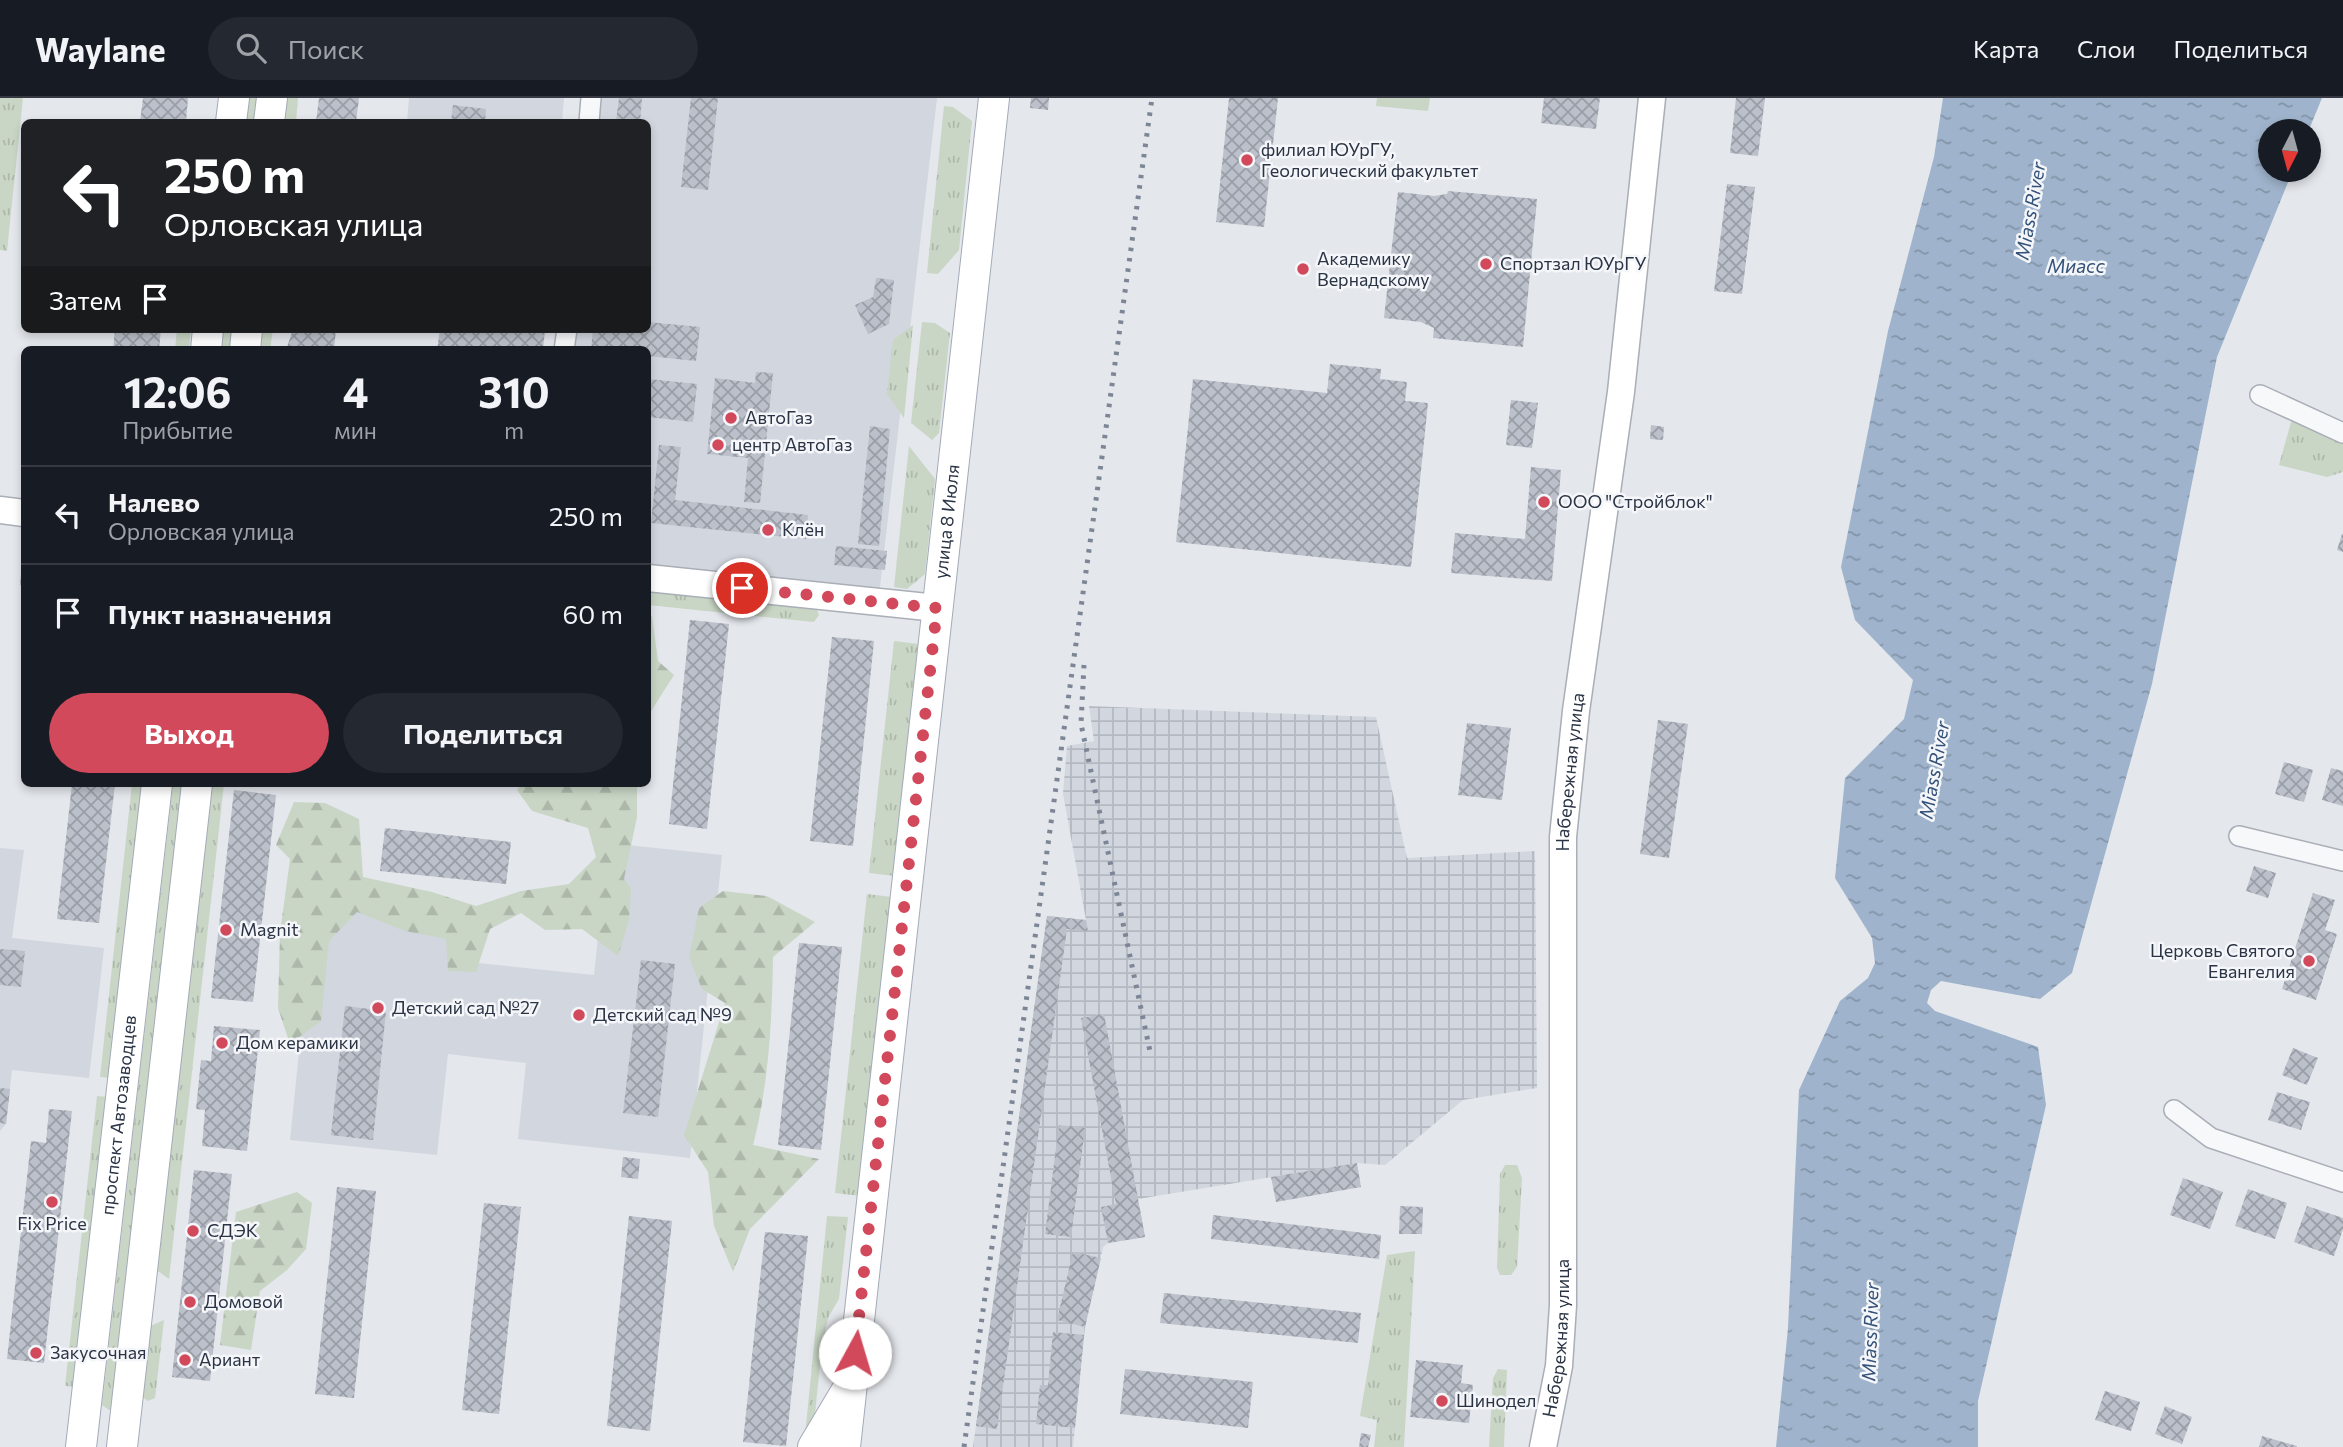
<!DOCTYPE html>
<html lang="ru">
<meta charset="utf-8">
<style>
:root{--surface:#171b24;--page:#242831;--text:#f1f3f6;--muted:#9ea1a6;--line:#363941;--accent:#d1495b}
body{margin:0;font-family:Commissioner,sans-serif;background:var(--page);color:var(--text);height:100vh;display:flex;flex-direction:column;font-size:26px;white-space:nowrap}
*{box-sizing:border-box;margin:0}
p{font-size:23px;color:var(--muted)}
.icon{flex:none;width:38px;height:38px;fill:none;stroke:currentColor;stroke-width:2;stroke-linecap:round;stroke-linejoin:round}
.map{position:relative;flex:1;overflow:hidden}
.side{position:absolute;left:21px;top:248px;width:630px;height:441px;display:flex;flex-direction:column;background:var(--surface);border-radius:10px;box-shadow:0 4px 10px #0003}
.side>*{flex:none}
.banner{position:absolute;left:21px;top:21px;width:630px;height:214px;border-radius:10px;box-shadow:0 4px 10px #0003;background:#202124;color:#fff;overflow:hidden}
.needle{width:46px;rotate:186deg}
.buttons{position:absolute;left:2258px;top:21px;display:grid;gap:14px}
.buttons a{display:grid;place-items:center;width:63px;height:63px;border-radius:50%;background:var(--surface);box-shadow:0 4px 10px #0003;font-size:35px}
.pin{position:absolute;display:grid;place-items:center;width:60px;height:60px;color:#fff;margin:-30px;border:4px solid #fff;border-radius:50%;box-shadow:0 2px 7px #0007}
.me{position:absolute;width:77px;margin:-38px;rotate:6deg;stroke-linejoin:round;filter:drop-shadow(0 0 5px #0008)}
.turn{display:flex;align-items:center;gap:24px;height:147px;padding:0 28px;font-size:32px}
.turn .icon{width:91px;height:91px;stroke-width:2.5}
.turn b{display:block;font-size:49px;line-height:60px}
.then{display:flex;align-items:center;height:66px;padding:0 28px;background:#0003;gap:14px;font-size:26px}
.eta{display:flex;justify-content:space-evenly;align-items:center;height:119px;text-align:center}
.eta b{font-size:42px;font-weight:700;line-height:49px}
.action{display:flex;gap:14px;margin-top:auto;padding:14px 28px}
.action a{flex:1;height:80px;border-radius:42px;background:var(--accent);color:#fff;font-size:28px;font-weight:700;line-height:80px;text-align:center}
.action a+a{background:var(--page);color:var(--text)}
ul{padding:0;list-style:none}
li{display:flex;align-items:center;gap:21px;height:98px;padding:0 28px;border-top:2px solid var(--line)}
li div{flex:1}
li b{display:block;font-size:26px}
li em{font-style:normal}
header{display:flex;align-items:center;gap:42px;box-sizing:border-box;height:98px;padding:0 35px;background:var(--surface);border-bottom:2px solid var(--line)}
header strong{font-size:33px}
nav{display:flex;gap:38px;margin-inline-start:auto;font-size:24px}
.search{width:490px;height:63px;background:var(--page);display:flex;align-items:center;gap:18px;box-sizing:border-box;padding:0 24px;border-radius:38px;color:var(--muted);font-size:26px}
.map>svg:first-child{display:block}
.built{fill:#d2d6de}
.industrial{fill:url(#industrial-grid)}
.grass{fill:url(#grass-tufts)}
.forest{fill:url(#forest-firs)}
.garden{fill:#c9d6c5}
.water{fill:url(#water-ripples)}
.building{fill:url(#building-cross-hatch)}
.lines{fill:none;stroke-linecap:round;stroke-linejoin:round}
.street-casing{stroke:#a9aeb7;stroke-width:22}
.secondary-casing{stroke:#a9aeb7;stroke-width:29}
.primary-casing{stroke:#a3abb8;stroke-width:32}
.street{stroke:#f7f8fa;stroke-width:19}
.secondary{stroke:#fff;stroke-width:26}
.primary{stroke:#fff;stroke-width:30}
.rail{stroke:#7d8696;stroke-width:5;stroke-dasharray:3.5 7;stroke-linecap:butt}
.route{stroke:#d1495b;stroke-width:12;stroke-dasharray:0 21.6}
.poi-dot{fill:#d1495b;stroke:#f4f6f9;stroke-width:2.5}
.labels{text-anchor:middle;stroke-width:5;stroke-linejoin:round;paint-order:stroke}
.poi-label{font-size:18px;fill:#2b3445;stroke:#f4f6f9;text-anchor:start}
.street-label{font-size:18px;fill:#2b3445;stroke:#f4f6f9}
.water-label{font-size:19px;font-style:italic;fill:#34527a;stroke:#f4f6f9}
</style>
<header>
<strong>Waylane</strong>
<div class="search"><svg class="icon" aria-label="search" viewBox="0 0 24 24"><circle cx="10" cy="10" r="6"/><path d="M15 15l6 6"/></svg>Поиск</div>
<nav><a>Карта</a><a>Слои</a><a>Поделиться</a></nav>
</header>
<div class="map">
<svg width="2343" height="1349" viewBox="0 0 2343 1349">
<defs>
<pattern id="industrial-grid" width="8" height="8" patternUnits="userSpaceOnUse" patternTransform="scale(1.75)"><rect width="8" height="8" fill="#d2d6de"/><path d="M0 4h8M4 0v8" fill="none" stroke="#b4b8c0"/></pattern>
<pattern id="grass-tufts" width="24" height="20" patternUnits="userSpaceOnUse" patternTransform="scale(1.75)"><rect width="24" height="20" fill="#c9d6c5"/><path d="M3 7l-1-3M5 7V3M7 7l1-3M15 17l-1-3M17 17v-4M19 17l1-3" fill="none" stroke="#adb8ab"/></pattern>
<pattern id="forest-firs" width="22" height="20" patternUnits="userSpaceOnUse" patternTransform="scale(1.75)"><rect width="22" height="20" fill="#c9d6c5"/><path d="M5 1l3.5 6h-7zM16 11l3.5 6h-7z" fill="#adb8ab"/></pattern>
<pattern id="water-ripples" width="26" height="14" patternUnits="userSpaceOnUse" patternTransform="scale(1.75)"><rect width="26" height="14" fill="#9fb4cc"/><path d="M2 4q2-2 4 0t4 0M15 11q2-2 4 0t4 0" fill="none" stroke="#8293a7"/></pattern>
<pattern id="building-cross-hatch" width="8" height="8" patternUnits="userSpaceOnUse" patternTransform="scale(1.75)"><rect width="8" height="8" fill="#bbc0ca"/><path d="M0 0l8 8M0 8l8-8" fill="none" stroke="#989da6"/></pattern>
</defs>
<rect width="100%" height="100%" fill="#e4e7ec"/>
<path class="built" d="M409 0H564L562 24H407Z
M598 0H937L879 497 648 472V252H571L573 231H648V24H595Z
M608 745 722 757 690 1060 518 1041 526 965 448 956 437 1057 290 1042 315 798 463 814 458 863 594 877Z
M0 750 24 752 12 840 104 850 89 980 12 972 6 1026 0 1033Z"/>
<path class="industrial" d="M1089 608 1376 619 1407 760 1535 753 1537 990 1463 1002 1385 1067 1357 1065 1138 1101 1145 1139 1108 1145 1103 1149 1085 1229 1073 1349H973L1047 818 1086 822 1063 696 1067 648 1094 643Z"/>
<path class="grass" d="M0 0H23L7 153 0 152Z
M245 0H261L259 24H243Z
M286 0H298L296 24H283Z
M944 8 953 9 972 23 959 152 938 176 927 175Z
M922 224 935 225 950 235 939 335 932 342 911 325Z
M913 227 904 320 887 296 893 242Z
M177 231H191L189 252H175Z
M221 231H236L234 252H219Z
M260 231H273L270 252H258Z
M2293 317 2343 342V374L2327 379 2279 367Z
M909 348 935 381 925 476 907 491 894 489Z
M648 492 816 509 819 517 814 524 648 507Z
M894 543 919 546 895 778 869 775Z
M132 686H144L111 980 100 979Z
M173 686H188L116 1309 109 1312 102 1307Z
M214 686H224L169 1181 155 1171 209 688Z
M867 796 892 799 861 1098 835 1095Z
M97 998 109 999 77 1289 65 1288Z
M1505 1067H1517L1522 1080 1517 1169 1511 1177H1500L1497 1170 1500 1076Z
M827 1118 848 1119 839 1201 828 1220 822 1248 813 1335 804 1347Z
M1415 1153 1404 1349H1374L1377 1322 1360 1318 1387 1157Z
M164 1222 155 1300 148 1303 141 1298 148 1229Z
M1498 1271 1507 1272 1504 1349H1489L1493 1280Z"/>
<path class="forest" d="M648 518H652L658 563 674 577 648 618Z
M522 686H637V719L624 781 631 790 629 822 618 858 582 831 545 832 521 815 490 831 476 874 448 873 446 841 405 833 357 814 329 843 321 923 290 946 278 910 280 835 290 761 276 747 294 704 325 705 359 721 363 779 432 794 476 808 521 793 569 786 596 759 588 730 532 713 517 692Z
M723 793 767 798 815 824 773 859C772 923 769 985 753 1047L819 1061 750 1131 733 1174 714 1128 708 1074 684 1037 725 905 702 891 689 860 699 810Z
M297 1094 312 1105 306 1151 287 1172 260 1193 251 1252 220 1247 236 1114Z"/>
<path class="garden" d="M1377 0H1430L1428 13 1376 8Z"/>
<path class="water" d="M1943 0H2322L2308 34 2270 33V72H2293L2217 259 2152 586 2072 875 2040 901 1941 883 1931 892 1927 905 1935 913 2038 949 2046 1007 1978 1303V1349H1776L1788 1230 1799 992 1840 903 1868 880 1875 865 1872 840 1835 780 1845 680 1904 621 1913 582 1855 522 1841 469 1888 233 1934 59Z"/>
<path class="building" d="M143 0H188L186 24H140Z
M319 0H359L356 24H316Z
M619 0H642L640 24H616Z
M691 0H718L708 92 681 89Z
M1031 0H1049L1048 12 1030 10Z
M1229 0H1278L1264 129 1216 124Z
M1544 0H1600L1596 31 1541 25Z
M1736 0H1765L1758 58 1730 55Z
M453 7 486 11 485 24H451Z
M1727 86 1755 89 1742 196 1714 193Z
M1448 93 1537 101 1523 249 1433 240 1434 230 1421 224 1384 220 1398 94 1434 98 1447 96Z
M876 180 894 182 889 226 868 236 855 207 873 199Z
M648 224 700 229 696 263 648 258V252H591L593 231H648Z
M115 231H161L159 252H113Z
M293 231H336L334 252H286Z
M440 231H545L543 252H437Z
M1330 266 1381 271 1380 281 1407 284 1405 303 1428 305 1411 469 1176 444 1193 281 1327 295Z
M756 274 773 275 760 405 744 404 748 360 707 356 715 280 755 285Z
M648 281 697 286 693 324 648 319Z
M1511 302 1538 305 1532 350 1506 347Z
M1651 327 1664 329 1663 342 1650 341Z
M870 328 890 331 879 448 858 446Z
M659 347 681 349 675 402 808 417 806 441 651 425Z
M1531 369 1561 372 1552 483 1451 475 1455 435 1525 441Z
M2342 436H2343V454L2337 452Z
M836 448 887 453 885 472 834 467Z
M23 459H24V488L20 487Z
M690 522 729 526 707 731 669 726Z
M832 539 874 543 853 748 810 743Z
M1658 622 1688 626 1669 760 1640 756Z
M1467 625 1511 630 1502 702 1458 697Z
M2284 664 2313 672 2304 704 2275 696Z
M2331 670 2343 673V708L2322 702Z
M72 686H115L99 825 57 821Z
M234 692 276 697 253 904 211 900Z
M385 730 511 744 506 786 380 773Z
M2254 768 2276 775 2268 800 2246 793Z
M2313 795 2335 802 2325 832 2337 836 2316 902 2282 891Z
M1047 818 1086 822 1088 833 1067 831 997 1331 976 1328Z
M799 845 842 849 821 1052 778 1047Z
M0 851 25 853 21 889 0 887Z
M641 862 675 866 658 1019 623 1015Z
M345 908 386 913 373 1042 331 1037Z
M1104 916 1145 1139 1108 1145 1101 1109 1116 1106 1081 920Z
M214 928 260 932 247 1053 202 1048 205 1012 196 1011 201 962 211 963Z
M2293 950 2318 960 2307 987 2282 977Z
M0 990 10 991 6 1026 0 1025Z
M2277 994 2310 1004 2301 1032 2268 1022Z
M49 1011 72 1013 44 1265 7 1261 31 1043 46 1045Z
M1059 1027 1085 1030 1071 1139 1045 1136Z
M623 1059 640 1061 638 1081 621 1079Z
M1357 1065 1361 1089 1276 1104 1271 1079Z
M194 1072 232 1076 210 1283 172 1279Z
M2183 1080 2223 1094 2210 1131 2170 1117Z
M337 1089 376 1093 354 1300 315 1296Z
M2248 1091 2287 1105 2275 1141 2235 1128Z
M484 1105 521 1109 499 1316 462 1312Z
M1400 1108 1423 1109 1422 1136H1399Z
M2307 1108 2343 1120V1131L2334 1158 2294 1144Z
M1213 1117 1381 1137 1379 1161 1211 1141Z
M629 1118 672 1123 650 1333 607 1328Z
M765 1134 808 1138 786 1348 743 1344Z
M1073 1154 1101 1160 1085 1229 1057 1222Z
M1164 1195 1361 1215 1358 1245 1160 1225Z
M1053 1234 1084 1237 1075 1330 1036 1326 1040 1287H1048Z
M1416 1262 1463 1267 1461 1285 1473 1287 1469 1325 1410 1319Z
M1125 1271 1253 1284 1248 1330 1120 1316Z
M2105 1293 2140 1304 2131 1333 2095 1322Z
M2165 1308 2192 1319 2182 1346 2155 1336Z
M1361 1335 1371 1337 1368 1349H1359Z
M2262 1338 2297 1348V1349H2259Z"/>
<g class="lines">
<defs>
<path id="street" d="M589 24 591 0
M564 252 567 231
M2260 297 2343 335
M2239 738 2343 763
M2174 1012 2211 1040 2343 1084"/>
<g id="secondary">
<path d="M0 412 24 415"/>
<path d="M648 480 937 510"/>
<path id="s1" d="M1543 1349 1559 1268 1563 1207V739L1576 613 1621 294 1652 0"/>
</g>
<g id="primary">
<path d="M231 24 234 0"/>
<path d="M269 24 272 0"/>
<path d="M206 252 208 231"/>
<path d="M245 252 247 231"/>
<path id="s2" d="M81 1349 157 686"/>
<path d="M122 1349 197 686"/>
<path d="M813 1349 847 1292"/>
<path id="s3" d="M845 1349 994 0"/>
</g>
</defs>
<use href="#street" class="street-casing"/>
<use href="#secondary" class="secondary-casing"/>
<use href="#primary" class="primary-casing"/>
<use href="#street" class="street"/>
<use href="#secondary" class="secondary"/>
<use href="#primary" class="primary"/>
<path class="rail" d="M1084 567 1081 626 1151 958
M964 1349 1152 0"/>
</g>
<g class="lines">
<path class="route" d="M742 490 937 510 855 1255"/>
</g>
<g class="poi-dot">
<circle cx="1247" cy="62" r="7"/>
<circle cx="1486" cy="166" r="7"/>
<circle cx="1303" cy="171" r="7"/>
<circle cx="731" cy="320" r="7"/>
<circle cx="718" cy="347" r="7"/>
<circle cx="1544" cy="404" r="7"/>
<circle cx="768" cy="432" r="7"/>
<circle cx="226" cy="832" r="7"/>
<circle cx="2309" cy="863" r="7"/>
<circle cx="378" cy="910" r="7"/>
<circle cx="579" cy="917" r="7"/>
<circle cx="222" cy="945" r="7"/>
<circle cx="52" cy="1104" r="7"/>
<circle cx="193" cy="1133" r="7"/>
<circle cx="190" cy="1204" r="7"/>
<circle cx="36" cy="1255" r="7"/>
<circle cx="185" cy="1262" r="7"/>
<circle cx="1442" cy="1303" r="7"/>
</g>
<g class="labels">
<g class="poi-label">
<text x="1261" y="58">филиал ЮУрГУ,<tspan x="1261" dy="21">Геологический факультет</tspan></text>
<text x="1317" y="167">Академику<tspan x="1317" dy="21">Вернадскому</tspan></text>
<text x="1500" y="172">Спортзал ЮУрГУ</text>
<text x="745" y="326">АвтоГаз</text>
<text x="732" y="353">центр АвтоГаз</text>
<text x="1558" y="410">ООО "Стройблок"</text>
<text x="782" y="438">Клён</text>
<text x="240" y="838">Magnit</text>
<text x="2295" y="859" text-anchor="end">Церковь Святого<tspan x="2295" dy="21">Евангелия</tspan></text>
<text x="392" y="916">Детский сад №27</text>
<text x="593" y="923">Детский сад №9</text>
<text x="236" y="951">Дом керамики</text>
<text x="52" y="1132" text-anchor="middle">Fix Price</text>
<text x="207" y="1139">СДЭК</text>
<text x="204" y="1210">Домовой</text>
<text x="50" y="1261">Закусочная</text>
<text x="199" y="1268">Ариант</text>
<text x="1456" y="1309">Шинодел</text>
</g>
<g class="street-label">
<text dy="6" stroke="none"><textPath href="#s3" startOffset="931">улица 8 Июля</textPath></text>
<text dy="6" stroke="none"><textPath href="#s1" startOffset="677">Набережная улица</textPath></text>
<text dy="6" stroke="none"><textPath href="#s2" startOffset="334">проспект Автозаводцев</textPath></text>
<text dy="6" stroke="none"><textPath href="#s1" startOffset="110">Набережная улица</textPath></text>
</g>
<g class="water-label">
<text transform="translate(2030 113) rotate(-80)" y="7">Miass River</text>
<text x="2076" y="175">Миасс</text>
<text transform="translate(1934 672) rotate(-80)" y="7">Miass River</text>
<text transform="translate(1870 1234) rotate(-88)" y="7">Miass River</text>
</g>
</g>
</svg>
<div class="buttons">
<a><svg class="needle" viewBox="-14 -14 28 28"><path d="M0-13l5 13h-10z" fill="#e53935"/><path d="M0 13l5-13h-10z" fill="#9ea1a6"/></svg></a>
</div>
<div class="pin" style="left:742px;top:490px;background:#d93025"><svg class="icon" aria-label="arrive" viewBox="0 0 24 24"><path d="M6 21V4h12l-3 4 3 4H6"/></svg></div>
<svg class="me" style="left:855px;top:1255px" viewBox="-20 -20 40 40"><circle r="19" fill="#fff"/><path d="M0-13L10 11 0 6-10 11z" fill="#d1495b"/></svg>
<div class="banner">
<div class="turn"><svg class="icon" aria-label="left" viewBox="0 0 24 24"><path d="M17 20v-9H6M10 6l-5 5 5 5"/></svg><div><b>250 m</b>Орловская улица</div></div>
<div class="then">Затем<svg class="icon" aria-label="arrive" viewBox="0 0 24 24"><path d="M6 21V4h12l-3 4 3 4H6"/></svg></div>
</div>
<section class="side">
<div class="eta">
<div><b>12:06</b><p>Прибытие</p></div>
<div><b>4</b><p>мин</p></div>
<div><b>310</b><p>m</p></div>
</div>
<ul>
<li><svg class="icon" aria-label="left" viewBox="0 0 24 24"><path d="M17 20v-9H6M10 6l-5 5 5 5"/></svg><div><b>Налево</b><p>Орловская улица</p></div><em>250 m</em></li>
<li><svg class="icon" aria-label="arrive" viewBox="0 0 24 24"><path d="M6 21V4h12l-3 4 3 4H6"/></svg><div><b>Пункт назначения</b></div><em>60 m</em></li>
</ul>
<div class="action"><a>Выход</a><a>Поделиться</a></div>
</section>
</div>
